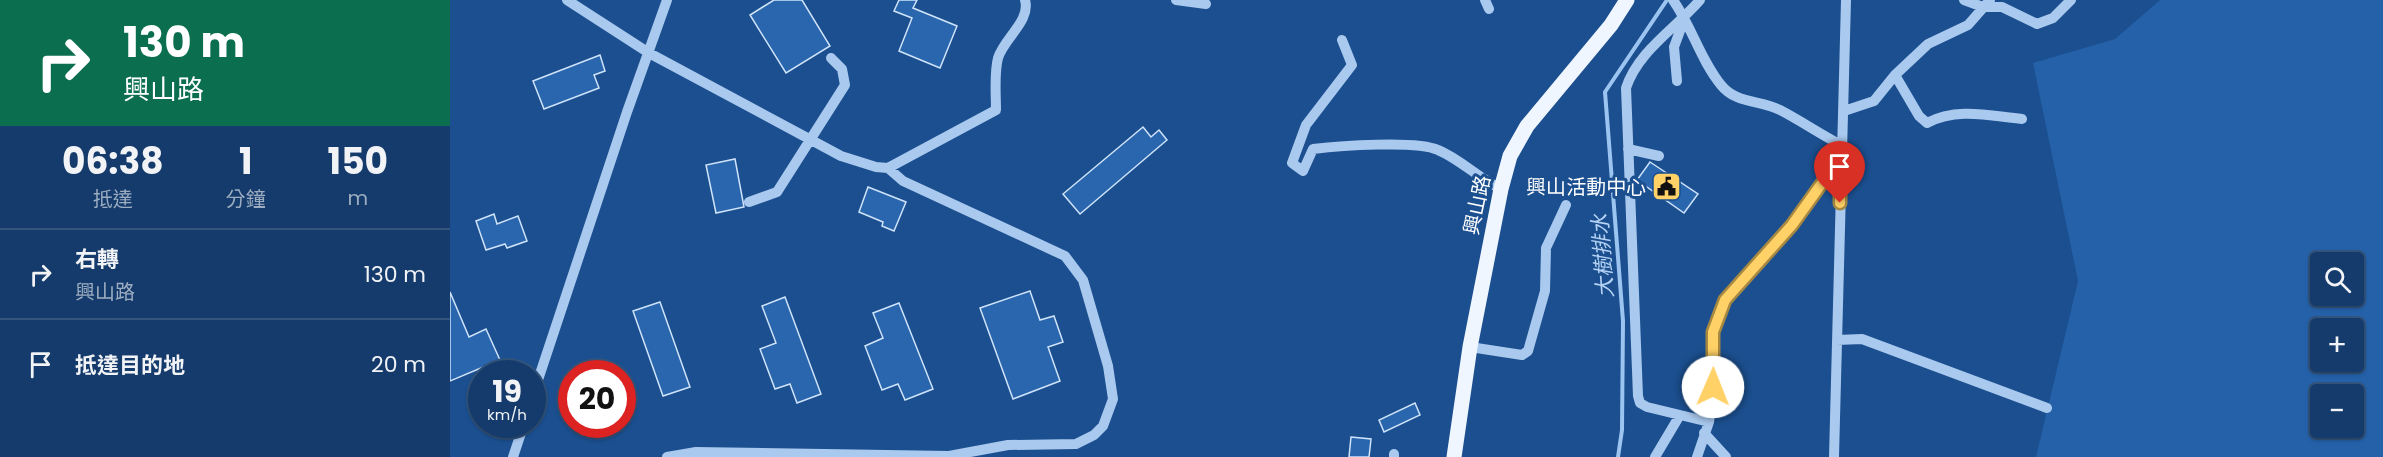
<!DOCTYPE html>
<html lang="zh-TW">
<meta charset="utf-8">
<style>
:root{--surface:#143b6b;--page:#1d4271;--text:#f1f3f6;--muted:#9dadc1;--line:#33557e}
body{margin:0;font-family:Poppins,"Noto Sans TC",sans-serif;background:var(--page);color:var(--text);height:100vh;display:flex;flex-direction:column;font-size:22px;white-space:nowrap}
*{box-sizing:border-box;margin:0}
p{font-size:20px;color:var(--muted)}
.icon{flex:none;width:33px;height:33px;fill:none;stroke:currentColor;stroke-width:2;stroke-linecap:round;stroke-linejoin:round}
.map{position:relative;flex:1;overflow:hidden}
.drawer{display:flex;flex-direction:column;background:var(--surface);width:450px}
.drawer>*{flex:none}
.guide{background:#0b6e4f;color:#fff;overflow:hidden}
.buttons{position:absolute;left:1860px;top:252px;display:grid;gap:12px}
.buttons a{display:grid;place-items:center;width:54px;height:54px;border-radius:6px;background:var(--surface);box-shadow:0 2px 4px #0004,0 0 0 2px var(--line);font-size:30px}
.speed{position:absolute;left:18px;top:360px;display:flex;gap:12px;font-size:30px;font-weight:700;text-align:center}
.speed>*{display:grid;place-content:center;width:78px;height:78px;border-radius:50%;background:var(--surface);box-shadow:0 2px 4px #0004,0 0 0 2px var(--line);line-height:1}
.speed small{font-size:15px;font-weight:400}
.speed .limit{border:9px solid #d22;background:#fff;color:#111}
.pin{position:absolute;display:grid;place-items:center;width:51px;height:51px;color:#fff;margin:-62px -26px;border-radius:50% 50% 50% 0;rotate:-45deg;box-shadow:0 0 6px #0007}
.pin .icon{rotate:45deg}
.me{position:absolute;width:66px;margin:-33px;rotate:1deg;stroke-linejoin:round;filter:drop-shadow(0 0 4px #0008)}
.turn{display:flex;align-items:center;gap:21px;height:126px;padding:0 24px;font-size:27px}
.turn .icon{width:78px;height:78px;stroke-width:2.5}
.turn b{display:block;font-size:42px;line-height:51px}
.eta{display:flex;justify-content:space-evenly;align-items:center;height:102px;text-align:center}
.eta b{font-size:36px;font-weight:700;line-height:42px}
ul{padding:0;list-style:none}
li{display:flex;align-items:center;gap:18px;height:90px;padding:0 24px;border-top:2px solid var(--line)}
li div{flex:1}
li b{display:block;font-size:22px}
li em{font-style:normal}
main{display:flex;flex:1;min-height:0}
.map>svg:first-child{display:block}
.green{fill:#2461a8;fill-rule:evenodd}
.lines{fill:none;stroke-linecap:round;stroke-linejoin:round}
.stream{stroke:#9cc4f0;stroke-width:4}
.building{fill:#2a66ad;stroke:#cfe3fa;stroke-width:1.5}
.minor{stroke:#a9c9ee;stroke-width:10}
.major{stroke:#f0f6ff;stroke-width:15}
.route-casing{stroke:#a68842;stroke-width:15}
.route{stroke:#ffd166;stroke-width:10}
.labels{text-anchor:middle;stroke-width:6;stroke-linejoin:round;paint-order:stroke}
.poi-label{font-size:20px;fill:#fff;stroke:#1b4f8f;text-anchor:end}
.street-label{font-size:20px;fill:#fff;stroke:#1b4f8f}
.water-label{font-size:21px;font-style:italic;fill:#b5d3f5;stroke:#1b4f8f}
</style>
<main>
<section class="drawer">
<div class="guide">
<div class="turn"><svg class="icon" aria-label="right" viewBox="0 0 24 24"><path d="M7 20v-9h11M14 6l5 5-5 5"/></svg><div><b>130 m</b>興山路</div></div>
</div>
<div class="eta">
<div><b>06:38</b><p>抵達</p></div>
<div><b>1</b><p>分鐘</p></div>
<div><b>150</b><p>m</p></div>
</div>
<ul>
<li><svg class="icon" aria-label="right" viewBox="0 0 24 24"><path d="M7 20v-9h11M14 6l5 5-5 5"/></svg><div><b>右轉</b><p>興山路</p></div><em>130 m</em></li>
<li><svg class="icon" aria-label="arrive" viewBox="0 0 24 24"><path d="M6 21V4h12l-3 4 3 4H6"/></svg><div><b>抵達目的地</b></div><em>20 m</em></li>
</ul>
</section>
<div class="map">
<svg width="1933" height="457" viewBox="0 0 1933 457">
<rect width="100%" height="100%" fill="#1b4f8f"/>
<path class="green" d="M1710 0H1933V457H1586L1628 281 1583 63 1665 39ZM1870 262H1904V296H1870ZM1870 328H1904V362H1870ZM1870 394H1904V428H1870Z"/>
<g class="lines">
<path class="stream" d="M1168 457 1172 430 1173 321 1155 92 1217 0"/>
</g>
<path class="building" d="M324 0H352L380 46 336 73 300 15Z
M449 0H467L463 8 507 26 490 68 449 51 462 18 444 11Z
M150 55 155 71 144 75 149 88 94 109 83 81Z
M693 127 701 137 709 130 717 140 630 214 613 194Z
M285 159 294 207 266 213 256 165Z
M1200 162 1248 194 1234 213 1187 180Z
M418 187 456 202 444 231 432 226 433 222 409 212Z
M44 214 47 224 68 216 77 241 57 248 55 244 36 250 26 221Z
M580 291 590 320 604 316 613 342 598 347 610 381 563 399 530 308Z
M0 292 19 337 36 329 50 360 0 381Z
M335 297 371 394 347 403 340 384 325 389 310 349 326 343 312 306Z
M210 302 240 387 213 396 183 311Z
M449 303 483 389 455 400 448 384 432 390 415 346 433 338 423 313Z
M965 403 970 415 934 432 929 420Z
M901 437 921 439 919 457H899Z"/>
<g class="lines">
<path class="minor" d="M117 0 199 53 391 156 426 167 438 168 546 110C546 94 544 73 548 58 554 38 581 21 575 0
M726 0 756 4
M1035 0 1039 9
M1223 0C1242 27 1250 59 1271 85 1286 104 1310 100 1330 110 1351 121 1370 134 1391 145
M1250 0C1225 29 1188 51 1176 88L1188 396 1190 403 1197 407 1259 422
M1514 0 1533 7H1552L1587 24 1603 18 1621 0
M892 40 902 65 856 125 842 163 853 171 863 149C888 146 967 140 988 150 1010 159 1028 178 1051 189
M1445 75 1469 116 1477 123C1507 107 1540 116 1572 119
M1227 81 1224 47 1234 20
M1394 111 1424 101 1445 75 1478 44 1518 25 1540 0
M1178 149 1209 156
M299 202 327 192 395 85 392 69 381 58
M1387 340 1412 339 1597 408
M1020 347 1072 355 1078 351 1095 291 1096 248 1116 205
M82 398 177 112 217 0
M1254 433 1276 457
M944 454V457
M63 457 74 424
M217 457 246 452 499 456 558 445 626 444 644 435 653 426 663 399 658 366 633 280 615 256 453 181 438 168
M1205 457 1230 415
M1247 457 1259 422 1262 404 1263 332 1275 301 1342 225 1390 158
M1384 457 1396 0"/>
<path class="major" d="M1004 457 1020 347 1051 189 1060 156 1077 126 1161 25 1177 0"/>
</g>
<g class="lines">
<defs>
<path id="route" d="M1263 387V332L1275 300 1342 225 1390 158V203"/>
</defs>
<use href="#route" class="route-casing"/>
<use href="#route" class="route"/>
</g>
<defs>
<symbol id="civic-square" viewBox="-11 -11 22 22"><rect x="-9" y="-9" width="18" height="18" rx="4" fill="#ffd166" stroke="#1b4f8f"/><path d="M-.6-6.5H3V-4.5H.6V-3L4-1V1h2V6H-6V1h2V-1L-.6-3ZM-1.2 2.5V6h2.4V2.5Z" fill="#111"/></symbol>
</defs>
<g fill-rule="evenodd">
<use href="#civic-square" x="1200" y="170" width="33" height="33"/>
</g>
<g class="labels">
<g class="poi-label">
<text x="1196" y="194">興山活動中心</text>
</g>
<g class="street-label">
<text transform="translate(1027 205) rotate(-78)" y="7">興山路</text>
</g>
<g class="water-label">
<text transform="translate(1153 256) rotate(-94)" y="7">大樹排水</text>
</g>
</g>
</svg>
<div class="buttons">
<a><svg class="icon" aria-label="search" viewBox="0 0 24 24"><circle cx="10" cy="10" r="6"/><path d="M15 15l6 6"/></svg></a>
<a>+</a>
<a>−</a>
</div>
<div class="speed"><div>19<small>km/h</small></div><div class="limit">20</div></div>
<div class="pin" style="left:1390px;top:203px;background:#d93025"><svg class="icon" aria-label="arrive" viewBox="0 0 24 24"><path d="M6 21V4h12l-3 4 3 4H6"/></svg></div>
<svg class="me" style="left:1263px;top:387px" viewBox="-20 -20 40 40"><circle r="19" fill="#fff"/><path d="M0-13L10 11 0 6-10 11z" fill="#ffd166"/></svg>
</div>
</main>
